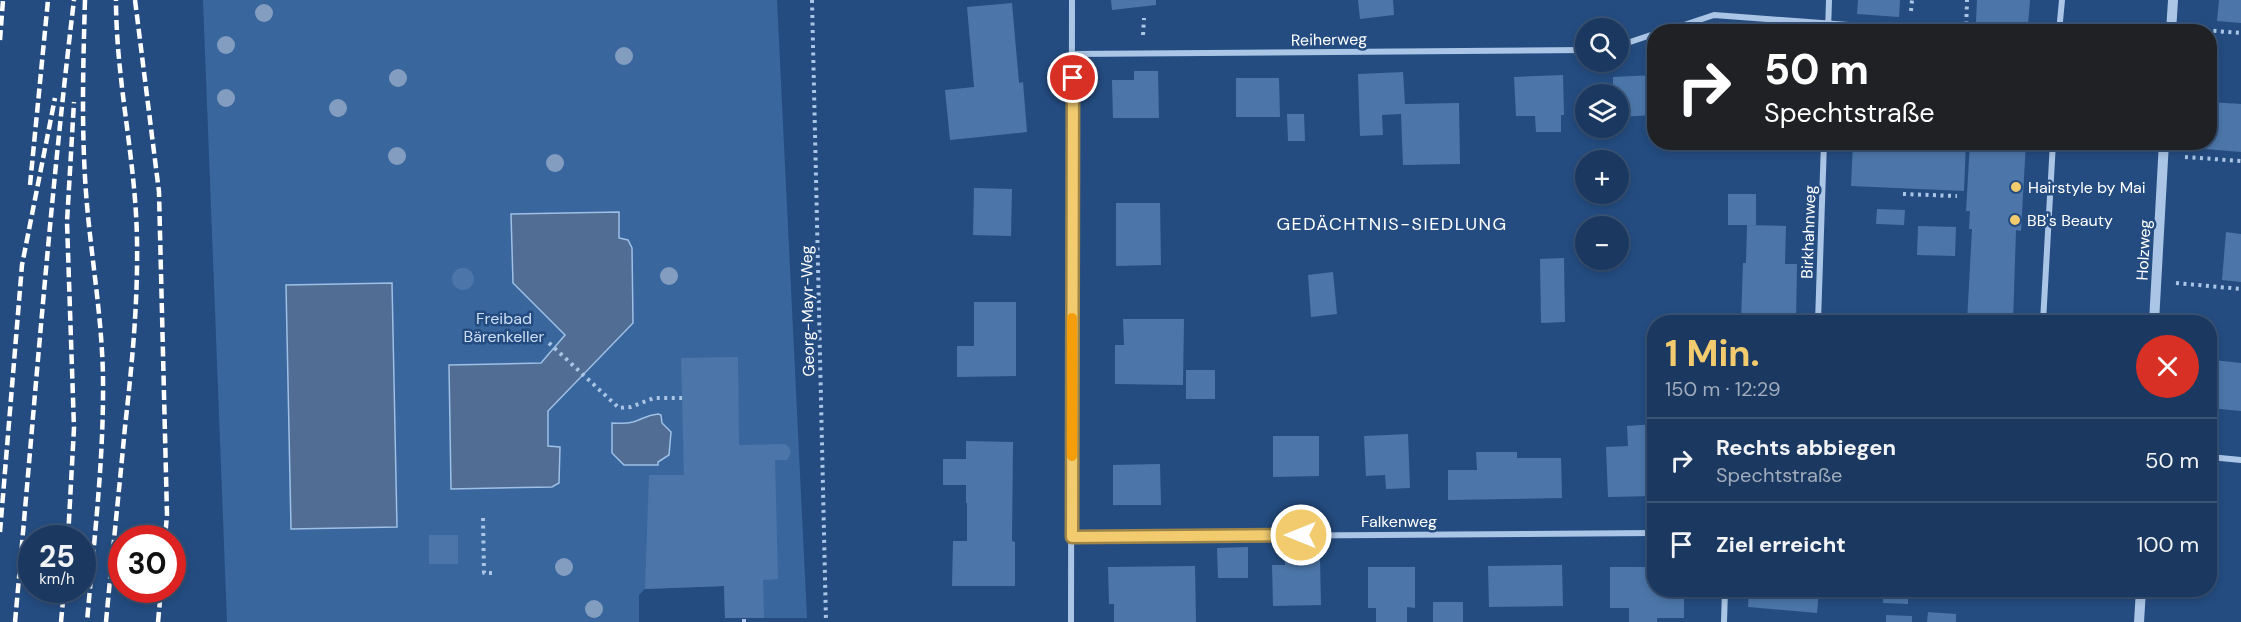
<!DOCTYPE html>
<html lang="de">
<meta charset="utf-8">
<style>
:root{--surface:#1b3960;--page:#244066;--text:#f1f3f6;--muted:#a0acbd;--line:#395375;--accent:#f1cb6e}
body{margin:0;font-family:"DM Sans",sans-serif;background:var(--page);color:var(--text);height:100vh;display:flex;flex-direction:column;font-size:22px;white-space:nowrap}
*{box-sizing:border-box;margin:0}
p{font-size:20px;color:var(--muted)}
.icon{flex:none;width:33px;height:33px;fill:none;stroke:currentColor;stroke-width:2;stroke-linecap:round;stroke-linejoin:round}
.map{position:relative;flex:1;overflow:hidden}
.sheet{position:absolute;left:1647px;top:315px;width:570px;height:282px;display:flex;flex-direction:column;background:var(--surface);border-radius:24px;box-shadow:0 3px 9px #0003,0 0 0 2px var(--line)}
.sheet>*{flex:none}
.top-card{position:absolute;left:1647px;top:24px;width:570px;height:126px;border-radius:24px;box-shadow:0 3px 9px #0003,0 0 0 2px var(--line);background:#202124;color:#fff;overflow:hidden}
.controls{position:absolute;left:1575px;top:18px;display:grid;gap:12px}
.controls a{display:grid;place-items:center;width:54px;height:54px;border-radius:50%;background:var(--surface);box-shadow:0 3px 9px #0003,0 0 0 2px var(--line);font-size:30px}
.speed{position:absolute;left:18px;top:525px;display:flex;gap:12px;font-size:30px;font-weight:700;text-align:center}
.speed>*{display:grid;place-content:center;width:78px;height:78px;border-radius:50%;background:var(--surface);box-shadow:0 3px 9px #0003,0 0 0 2px var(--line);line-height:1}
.speed small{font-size:15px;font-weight:400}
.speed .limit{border:9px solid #d22;background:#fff;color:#111}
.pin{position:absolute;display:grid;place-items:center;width:51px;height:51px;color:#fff;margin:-26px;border:3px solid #fff;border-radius:50%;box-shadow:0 2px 6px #0007}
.me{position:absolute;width:66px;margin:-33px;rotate:270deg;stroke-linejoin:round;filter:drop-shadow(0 0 4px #0008)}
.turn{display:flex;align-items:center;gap:21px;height:126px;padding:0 18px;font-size:27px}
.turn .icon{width:78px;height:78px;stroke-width:2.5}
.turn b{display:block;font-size:42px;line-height:51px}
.round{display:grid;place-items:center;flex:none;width:63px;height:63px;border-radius:32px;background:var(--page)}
.headline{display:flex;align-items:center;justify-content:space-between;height:102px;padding:0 18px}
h1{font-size:36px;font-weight:700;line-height:45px;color:var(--accent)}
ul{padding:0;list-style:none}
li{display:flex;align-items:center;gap:18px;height:84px;padding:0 18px;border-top:2px solid var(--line)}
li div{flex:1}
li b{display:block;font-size:22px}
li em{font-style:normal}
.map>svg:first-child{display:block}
.green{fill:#38669d}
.water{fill:#516d93;stroke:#9ec0e7;stroke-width:1.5}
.building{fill:#4c76a9}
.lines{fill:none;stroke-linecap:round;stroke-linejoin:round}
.path{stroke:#aac5e6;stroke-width:4;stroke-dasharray:3 4.5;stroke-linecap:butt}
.minor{stroke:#aac5e6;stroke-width:6}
.tertiary{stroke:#aac5e6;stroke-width:10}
.rail{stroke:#fff;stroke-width:4.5;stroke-dasharray:10 4.5;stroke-linecap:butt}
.tree{fill:#829dc0}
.route-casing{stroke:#9d8448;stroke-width:15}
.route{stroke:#f1cb6e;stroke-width:10}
.slow{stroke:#f59e0b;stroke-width:10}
.poi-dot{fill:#f1cb6e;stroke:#244c80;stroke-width:2}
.labels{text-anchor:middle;stroke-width:5;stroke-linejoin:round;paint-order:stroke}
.street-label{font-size:16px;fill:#fff;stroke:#244c80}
.poi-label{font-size:16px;fill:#fff;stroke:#244c80;text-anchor:start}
.park-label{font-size:16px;fill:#cedff5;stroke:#244c80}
.neighbourhood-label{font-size:18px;letter-spacing:1.5px;fill:#fff;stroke:#244c80}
</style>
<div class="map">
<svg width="2241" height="622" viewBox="0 0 2241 622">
<rect width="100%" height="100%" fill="#244c80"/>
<path class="green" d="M203 0H777L807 618H725L724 586 645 589 639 595V622H227Z"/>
<path class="water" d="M619 212V238L628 240 632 248 633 323 548 411V446L560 447 559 483 552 487 451 489 449 365 541 363 565 335 513 283 511 214Z
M392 283 397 527 291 529 286 285Z
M658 414 661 415 662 423 671 432 669 455 658 462V465H624L612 453V423C620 423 625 424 633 422 643 419 646 415 658 414Z"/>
<path class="building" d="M1111 0H1156V5L1112 10Z
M1358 0H1393L1394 15 1360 19Z
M1858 0H1900L1899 17 1857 14Z
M1977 0H2030L2028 25 1976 22Z
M2219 0H2241V23L2217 21Z
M1012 3 1019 83 1023 82 1027 132 950 140 945 90 974 87 967 7Z
M1134 71H1158L1159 118H1113L1112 80H1134Z
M1403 72 1405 104 1459 103 1460 164 1403 165 1401 114 1382 115 1383 135 1360 136 1358 74Z
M1563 75 1564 115H1561V132H1536L1535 116H1516L1514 77Z
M1654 75V115L1618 117V94H1613V77Z
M1236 78H1279L1280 117H1236Z
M2210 102 2241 104V152L2204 149 2205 142H2210Z
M1287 114H1304L1305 141H1288Z
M1853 142H1966L1964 191 1851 186Z
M1970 142H2026L2021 231 2016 230 2013 322H1967L1972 229H1969L1970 211H1966Z
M974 188 1012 189 1011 236 973 235Z
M1728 194H1756V225H1728Z
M1116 203H1160L1161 265 1116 266Z
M1877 209 1905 210 1904 225 1876 224Z
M1747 225 1786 226 1785 264H1797L1796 322 1741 321 1743 263H1746Z
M1918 226 1956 227 1955 256 1917 255Z
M2226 232 2241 234V282L2222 280Z
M1564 258 1565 322 1541 323 1540 259Z
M452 279a11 11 0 1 1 22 0a11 11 0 1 1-22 0Z
M1333 272 1337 314 1311 317 1308 275Z
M974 302H1016V376L957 377V346H974Z
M1123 319H1184L1183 385 1115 384V345H1124Z
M738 357 739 445 785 444 789 447 791 453 787 460H775L778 579 763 580 764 618H725L724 586 645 589 649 475H684L681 358Z
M2213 360 2241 363V411L2210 408Z
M1186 370H1215V399H1186Z
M1654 424V496L1608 497 1606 447 1628 446 1627 426Z
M1408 434 1410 488 1386 489 1385 475 1366 476 1364 436Z
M1273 436H1319V476L1273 477Z
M966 441 1013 442 1012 541 1015 542V586H952L953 541H967V503H966V485H943V459H966Z
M1476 452H1517V458H1561L1562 498 1448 500V470H1477Z
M1160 464 1161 505H1113V465Z
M429 535H458V564H429Z
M1248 547V578H1218L1217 548Z
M1320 557 1321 605 1273 606 1272 565H1285V558Z
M1562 565 1563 606 1489 607 1488 566Z
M1195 566 1196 622H1114V604H1109L1108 567Z
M1368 567H1415V608L1407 607V622H1376V608H1368Z
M1610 567H1654V590H1684V618H1657V622H1629V608H1610Z
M1749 590H1819L1817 613 1748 607Z
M1883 590H1908V604L1883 603Z
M1935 590H1967L1966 593 1935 591Z
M1433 602H1463V622H1433Z
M1928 612 1956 614V622H1927Z
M1886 615 1912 616V622H1886Z"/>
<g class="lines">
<path class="path" d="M812 0 826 622
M1911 11 1912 0
M2191 29 2241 33
M1966 32 1967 0
M1143 35 1144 18
M2185 157 2241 161
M1903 194 1957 196
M2176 283 2241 289
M549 343 619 408 631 407 654 398H682
M483 518 484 573H492
M744 622V618"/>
<path class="minor" d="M1663 32 1714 15 1943 32
M1828 32 1829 0
M2059 32 2062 0
M1618 46 1654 34
M1073 54 1586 50
M1818 322 1824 142
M2043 322 2053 142
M2210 457 2241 460
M1072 537 1654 533
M1071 622 1072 0
M1724 622 1725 590"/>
<path class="tertiary" d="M2171 32 2173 0
M2154 322 2164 142
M2139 622 2141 590"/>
<path class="rail" d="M85 0C83 69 81 136 87 205 92 262 102 319 103 377 104 459 94 540 87 622
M135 0 159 192 167 515 165 538
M0 40 3 0
M30 185 48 0
M0 532 22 265 55 98
M68 538 74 428 67 222 74 102
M15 622C34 415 49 207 74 0
M61 622 64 590
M106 622C112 557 119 492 125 427 132 365 138 303 137 241 136 160 116 81 116 0
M158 622 161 590"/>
</g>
<g class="tree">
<circle cx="264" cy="13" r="9"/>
<circle cx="226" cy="45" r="9"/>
<circle cx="624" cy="56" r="9"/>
<circle cx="398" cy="78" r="9"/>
<circle cx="226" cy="98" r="9"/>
<circle cx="338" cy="108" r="9"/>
<circle cx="397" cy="156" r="9"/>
<circle cx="555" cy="163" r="9"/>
<circle cx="669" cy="276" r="9"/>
<circle cx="564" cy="567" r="9"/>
<circle cx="594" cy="609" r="9"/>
</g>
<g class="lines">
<defs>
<path id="route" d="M1073 78 1072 537 1301 535"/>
</defs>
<use href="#route" class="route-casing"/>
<use href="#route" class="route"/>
<path class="slow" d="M1072 456V318"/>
</g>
<g class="poi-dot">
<circle cx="2016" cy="187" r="6"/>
<circle cx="2015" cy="220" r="6"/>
</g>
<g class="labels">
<g class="street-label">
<text transform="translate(1329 39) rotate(-1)" y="6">Reiherweg</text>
<text transform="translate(1808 232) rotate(-88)" y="6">Birkhahnweg</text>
<text transform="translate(2143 250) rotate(-87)" y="6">Holzweg</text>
<text transform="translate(807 311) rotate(-91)" y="6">Georg-Mayr-Weg</text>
<text x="1399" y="527">Falkenweg</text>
</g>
<g class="poi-label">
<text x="2028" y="193">Hairstyle by Mai</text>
<text x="2027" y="226">BB's Beauty</text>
</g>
<g class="park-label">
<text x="504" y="324">Freibad<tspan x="504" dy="18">Bärenkeller</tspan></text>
</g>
<g class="neighbourhood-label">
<text x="1392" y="230">GEDÄCHTNIS-SIEDLUNG</text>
</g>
</g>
</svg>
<div class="controls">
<a><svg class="icon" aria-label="search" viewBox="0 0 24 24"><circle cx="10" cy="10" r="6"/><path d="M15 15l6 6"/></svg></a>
<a><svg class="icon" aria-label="layers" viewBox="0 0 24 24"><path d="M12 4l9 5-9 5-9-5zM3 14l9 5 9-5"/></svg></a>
<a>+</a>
<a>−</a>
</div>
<div class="speed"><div>25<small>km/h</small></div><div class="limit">30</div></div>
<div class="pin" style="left:1073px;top:78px;background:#d93025"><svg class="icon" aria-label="arrive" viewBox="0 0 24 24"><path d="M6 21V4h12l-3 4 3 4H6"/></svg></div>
<svg class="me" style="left:1301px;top:535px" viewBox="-20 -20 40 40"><circle r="17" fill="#f1cb6e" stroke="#fff" stroke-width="3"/><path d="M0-11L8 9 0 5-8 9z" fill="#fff"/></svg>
<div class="top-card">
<div class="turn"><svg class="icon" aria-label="right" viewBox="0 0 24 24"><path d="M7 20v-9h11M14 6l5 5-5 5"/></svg><div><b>50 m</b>Spechtstraße</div></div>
</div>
<section class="sheet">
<div class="headline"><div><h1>1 Min.</h1><p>150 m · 12:29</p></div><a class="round" style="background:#d93025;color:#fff"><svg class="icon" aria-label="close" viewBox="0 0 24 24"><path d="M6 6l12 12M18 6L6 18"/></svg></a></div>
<ul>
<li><svg class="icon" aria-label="right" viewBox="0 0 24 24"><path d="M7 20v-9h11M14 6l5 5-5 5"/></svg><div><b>Rechts abbiegen</b><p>Spechtstraße</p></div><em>50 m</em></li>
<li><svg class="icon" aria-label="arrive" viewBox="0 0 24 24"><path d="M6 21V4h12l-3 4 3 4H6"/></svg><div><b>Ziel erreicht</b></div><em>100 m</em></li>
</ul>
</section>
</div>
